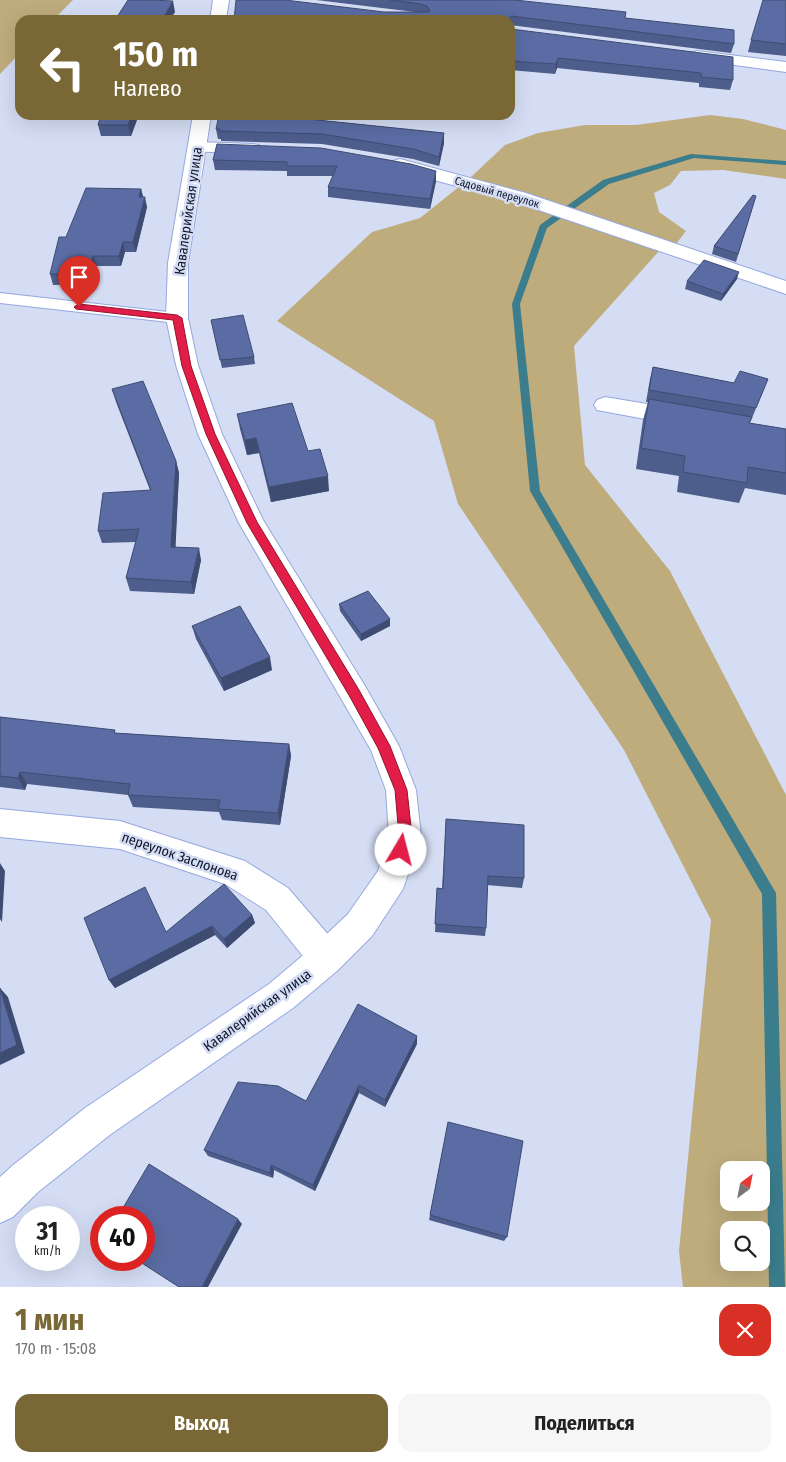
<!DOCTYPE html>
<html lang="ru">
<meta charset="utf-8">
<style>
:root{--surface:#fff;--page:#f6f6f6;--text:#222;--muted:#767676;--accent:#796735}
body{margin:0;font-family:"Fira Sans Condensed",sans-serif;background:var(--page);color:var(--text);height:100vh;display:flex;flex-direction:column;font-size:19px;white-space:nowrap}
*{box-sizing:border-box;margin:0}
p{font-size:16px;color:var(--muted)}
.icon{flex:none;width:28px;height:28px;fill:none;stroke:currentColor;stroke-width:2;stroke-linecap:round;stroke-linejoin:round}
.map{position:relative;height:1287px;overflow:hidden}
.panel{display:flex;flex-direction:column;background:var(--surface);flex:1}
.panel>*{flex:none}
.guide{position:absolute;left:15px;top:15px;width:500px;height:105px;border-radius:15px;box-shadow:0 5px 20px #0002;background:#796735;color:#fff;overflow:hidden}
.needle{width:32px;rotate:32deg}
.buttons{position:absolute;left:720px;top:1161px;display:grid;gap:10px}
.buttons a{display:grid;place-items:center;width:50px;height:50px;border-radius:10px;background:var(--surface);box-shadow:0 5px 20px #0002;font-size:25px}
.speed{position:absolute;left:15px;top:1206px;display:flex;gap:10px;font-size:25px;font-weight:700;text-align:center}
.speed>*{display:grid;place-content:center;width:65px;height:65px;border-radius:50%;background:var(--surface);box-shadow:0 5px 20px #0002;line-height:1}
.speed small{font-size:12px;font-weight:400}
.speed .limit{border:8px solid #d22;background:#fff;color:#111}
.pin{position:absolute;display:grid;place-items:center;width:42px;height:42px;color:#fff;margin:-51px -21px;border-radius:50% 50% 50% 0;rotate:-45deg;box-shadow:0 0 5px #0007}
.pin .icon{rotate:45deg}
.me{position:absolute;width:55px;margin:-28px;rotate:8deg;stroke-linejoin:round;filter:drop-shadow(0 0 4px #0008)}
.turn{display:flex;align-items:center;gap:18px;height:105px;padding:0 15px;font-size:22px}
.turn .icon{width:65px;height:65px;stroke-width:2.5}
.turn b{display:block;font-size:35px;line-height:42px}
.round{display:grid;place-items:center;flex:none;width:52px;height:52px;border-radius:15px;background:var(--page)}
.summary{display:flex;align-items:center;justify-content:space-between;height:85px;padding:0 15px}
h1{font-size:30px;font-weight:700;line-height:38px;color:var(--accent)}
.cta{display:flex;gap:10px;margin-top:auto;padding:10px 15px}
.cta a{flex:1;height:58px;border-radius:15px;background:var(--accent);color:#fff;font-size:20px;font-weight:700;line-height:58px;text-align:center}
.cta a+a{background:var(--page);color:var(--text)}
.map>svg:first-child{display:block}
.green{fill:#beac7d;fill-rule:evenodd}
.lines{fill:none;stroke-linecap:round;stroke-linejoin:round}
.stream{fill:#3b7d8d;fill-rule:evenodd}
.service-casing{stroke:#95a8df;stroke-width:2}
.minor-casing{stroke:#95a8df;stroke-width:2}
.tertiary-casing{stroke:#95a8df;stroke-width:2}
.service{fill:#fff;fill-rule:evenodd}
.minor{fill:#fff;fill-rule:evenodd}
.tertiary{fill:#fff;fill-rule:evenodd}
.wall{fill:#4d5d8c}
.shaded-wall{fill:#3f4c72}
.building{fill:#5a6ca3;stroke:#3f4c72}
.route{fill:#e11d48;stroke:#92132f}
.labels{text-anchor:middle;stroke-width:5;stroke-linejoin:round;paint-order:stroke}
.far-street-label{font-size:11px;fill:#0f1529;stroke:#d4ddf4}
.street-label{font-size:14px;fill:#0f1529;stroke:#d4ddf4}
</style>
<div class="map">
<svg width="786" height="1287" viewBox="0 0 786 1287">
<rect width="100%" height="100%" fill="#d4ddf4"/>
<path class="green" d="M0 0H73L53 20H20V53L0 74Z
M710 115 743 119 786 130V179L723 170 681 171 670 185 654 193 659 212 686 231 676 244 660 250 574 346 585 465 670 571 786 795V1287H683L679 1251 711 920 624 750 458 504 434 421 277 321 372 232 420 218 470 178 505 145 538 133 585 125H636ZM729 1170H761V1202H729ZM729 1230H761V1262H729Z"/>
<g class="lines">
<path class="stream" d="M691 154 786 161V165L694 158 609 184 547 228 520 304 540 491 776 893 785 1287H769L762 894 530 491 512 304 540 225 603 180Z"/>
<defs>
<path id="service" d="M0 293 177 313 182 315 185 318 182 321 177 323 0 303Z"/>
<path id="minor" d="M697 51 786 62V72L691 59 689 56 691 53Z
M197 142 253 144 259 145 262 149 259 153 253 154 191 151 188 147 191 143Z
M400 159 526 193 786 281V294L512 201 393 169 391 165 393 161Z
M605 397 683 410 691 412 695 418 691 424 683 426 597 410 594 405 597 400Z
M0 809 120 821 245 861 288 888 338 946 343 958 338 970 326 974 314 970 266 910 225 884 120 849 0 837Z"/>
<path id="tertiary" d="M213 0H229L226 20H210Z
M193 115H211L188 263V318L198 365 222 434 263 520 365 686 399 746 416 790 421 836 403 889 372 936 338 970 293 1008 111 1134 38 1192 13 1217 0 1223V1177L12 1166 85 1108 269 984 314 946 348 914 378 871 389 836 386 790 371 750 239 523 198 434 176 365 166 318 168 263Z"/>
</defs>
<use href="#service" class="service-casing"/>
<use href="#minor" class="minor-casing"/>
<use href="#tertiary" class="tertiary-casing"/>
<use href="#service" class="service"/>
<use href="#minor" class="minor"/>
<use href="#tertiary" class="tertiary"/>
</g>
<path class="wall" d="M316 0H515L626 18 734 44 731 53 510 25 511 29 733 80 730 90 699 87V83L557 68 555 74 510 70V20L384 12H415Z
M786 0V56L748 52 751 40Z
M101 115H158L157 117H138L131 136H101L98 125Z
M309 115V119L444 133V143L439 166 413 159 322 144 221 141V139H218L216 129Z
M217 144 436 181 430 209 328 197V187L333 176H287V171L215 170 213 160Z
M141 189 143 197 147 207 136 252H125L121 266H96L92 284 53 285 50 274 66 237Z
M756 196 736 262 712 254 714 246Z
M737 279 721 301 685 289 687 281Z
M211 320 254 357 255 364 222 368Z
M653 367 734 383 768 379 750 423 786 429V495L745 488 739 503 677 492 679 476 636 469 643 420 648 402H646L650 379Z
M112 389 176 461 179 473 175 547 201 560 194 594 130 591 126 578 136 542 102 543 98 531 150 490 116 402Z
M237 414 308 451 329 491 271 502 259 453 247 455 240 429Z
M339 604 390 619V626L361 641 340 611Z
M192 626 272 670 224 691 196 639Z
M0 717 117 733 289 744 291 756 280 825 222 820 219 812 133 807 128 795 27 784 25 790 0 787Z
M446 819 524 878 522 888 487 885 486 928 485 936 435 932 437 888 442 889Z
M252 915 255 923 227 948 215 935 115 988 109 980 166 932Z
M417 1044 385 1107 359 1093 315 1191 274 1170 273 1178 208 1156 204 1150 306 1101Z
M448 1122 507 1237 504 1241 429 1220Z"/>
<path class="shaded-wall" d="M173 1 175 12 170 20H162Z
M558 58 557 68 555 74 556 64Z
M132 115H138V117L131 136 128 125Z
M444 133V143L439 166V157Z
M436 171V181L430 209V199Z
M141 189 144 200 139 197Z
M145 197 147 207 136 252 133 242Z
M123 242 125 252 121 266 119 256Z
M93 256 96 266 92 284 89 274Z
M739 272 737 279 721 301 723 294Z
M256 438 259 453 247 455 245 440Z
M176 461 179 473 175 559 171 547Z
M328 476 329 491 271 502 269 487Z
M199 548 201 560 194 594 191 582Z
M390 619V626L361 641V634Z
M270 657 272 670 224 691 221 678Z
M289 744 291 756 280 825 278 813Z
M20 772 27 784 25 790 18 778Z
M0 863 5 871 2 922 0 919Z
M252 915 255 923 227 948 224 939Z
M212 926 215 935 115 988 109 980Z
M0 988 8 997 25 1053 0 1065Z
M417 1036V1044L385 1107V1100Z
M359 1085V1093L315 1191 313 1185Z
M271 1165 274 1170 273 1178 270 1173Z
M238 1219 242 1224 208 1287H202Z"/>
<path class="building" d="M128 0H150L173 1 162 20H115Z
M236 0H285L384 12H428L430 11 427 6 420 4 390 0H515L626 12 625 18 734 30V44L511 16 509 18V20H234Z
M763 0H786V44L751 40Z
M510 25 511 29 733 57V80L701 77V73L558 58 556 64 510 61Z
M101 115H132L128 125H98Z
M219 115H308L307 119 444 133 439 157 413 149 322 134 220 131V129H216Z
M217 144 321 148 411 164 436 171 430 199 328 187 337 166H287V162L213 160Z
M86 188 141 189 139 197H145L133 242H123L119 256H93L89 274H50L59 237H66Z
M753 195 756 196 738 254 714 246Z
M704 260 739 272 723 294 687 281Z
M243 315 254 357 220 360 211 320Z
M653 367 734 383 740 371 768 379 756 408 649 390Z
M143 381 176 461 171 547 199 548 191 582 126 578 139 529 98 531 103 493 151 490 112 389Z
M649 399 752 417 749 423 786 429V473L748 467 747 483 683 472 685 456 641 448Z
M292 403 308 451 320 449 328 476 269 487 256 438 245 440 237 414Z
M368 591 390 619 361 634 339 604Z
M240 606 270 657 221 678 192 626Z
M0 717 115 730 114 733 289 744 278 813 218 809 220 800 128 795 130 784 20 772 18 778 0 776Z
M446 819 524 825V878L488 876 486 928 435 924 437 888 443 889Z
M224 884 252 915 224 939 212 926 109 980 84 918 145 887 166 932Z
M0 988 17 1045 0 1053Z
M358 1004 417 1036 385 1100 359 1085 313 1185 271 1165 270 1173 204 1150 238 1082 278 1086 306 1101Z
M448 1122 523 1141 507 1237 430 1215Z
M149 1164 238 1219 202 1287H179L137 1260H144V1218H117Z"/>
<path class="route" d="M79 304 177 315 182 318 191 366 215 434 257 522 359 690 390 746 407 790 412 836 406 854 401 856 396 854 395 850 399 836 395 790 378 748 350 697 247 523 206 434 182 366 173 320 76 309 74 307Z"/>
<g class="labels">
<g class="far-street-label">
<text transform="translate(497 192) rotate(16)" y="4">Садовый переулок</text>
</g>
<g class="street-label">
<text transform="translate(188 211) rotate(-82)" y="5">Кавалерийская улица</text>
<text transform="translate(180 856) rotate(19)" y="5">переулок Заслонова</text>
<text transform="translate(257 1010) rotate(-36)" y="5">Кавалерийская улица</text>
</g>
</g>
</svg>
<div class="buttons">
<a><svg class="needle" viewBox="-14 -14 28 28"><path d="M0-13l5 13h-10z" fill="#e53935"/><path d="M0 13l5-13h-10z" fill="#767676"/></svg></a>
<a><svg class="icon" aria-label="search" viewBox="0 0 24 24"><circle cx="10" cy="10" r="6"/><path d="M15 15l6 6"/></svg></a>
</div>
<div class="speed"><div>31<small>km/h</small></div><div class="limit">40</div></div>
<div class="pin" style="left:79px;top:307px;background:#d93025"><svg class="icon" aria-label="arrive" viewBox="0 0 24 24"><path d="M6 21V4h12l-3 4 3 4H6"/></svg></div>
<svg class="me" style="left:401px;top:850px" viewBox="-20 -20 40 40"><circle r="19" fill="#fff"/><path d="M0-13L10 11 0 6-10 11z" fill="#e11d48"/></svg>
<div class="guide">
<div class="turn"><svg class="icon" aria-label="left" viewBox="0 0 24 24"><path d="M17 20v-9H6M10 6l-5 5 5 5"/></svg><div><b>150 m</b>Налево</div></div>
</div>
</div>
<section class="panel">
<div class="summary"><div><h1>1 мин</h1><p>170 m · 15:08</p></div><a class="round" style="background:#d93025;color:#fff"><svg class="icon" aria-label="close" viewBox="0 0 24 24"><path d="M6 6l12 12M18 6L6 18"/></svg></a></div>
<div class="cta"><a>Выход</a><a>Поделиться</a></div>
</section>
